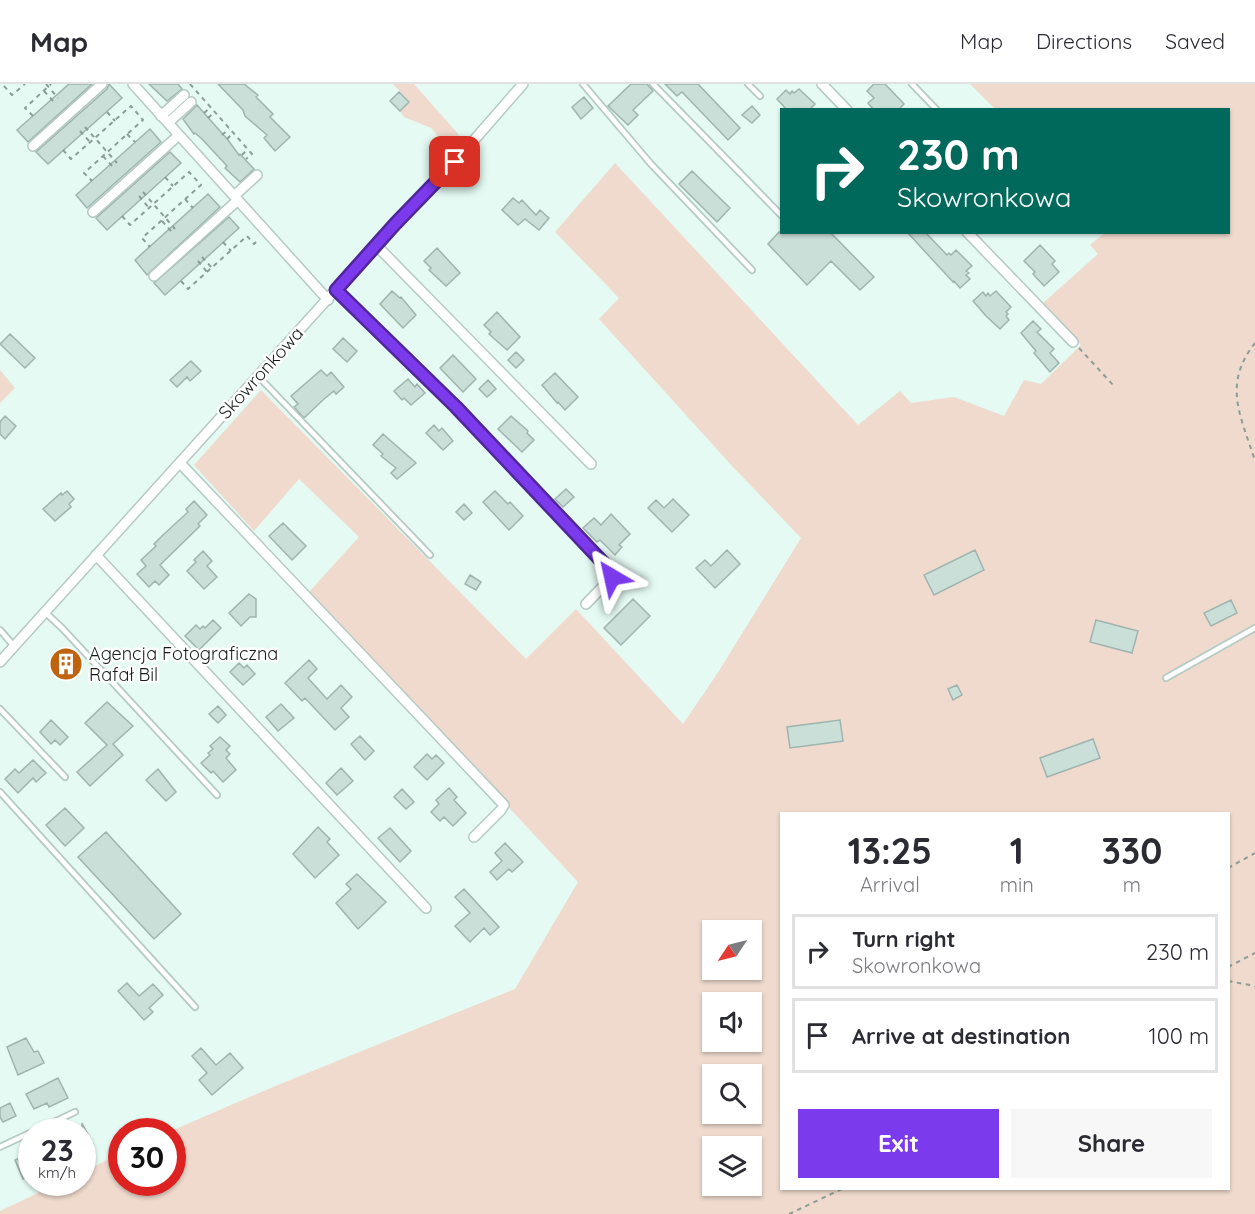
<!DOCTYPE html>
<meta charset="utf-8">
<style>
:root{--surface:#fff;--page:#f7f7f7;--text:#2b2b33;--muted:#7c7c81;--line:#e1e1e2;--accent:#7c3aed}
body{margin:0;font-family:Quicksand,sans-serif;background:var(--page);color:var(--text);height:100vh;display:flex;flex-direction:column;font-size:22px;white-space:nowrap}
*{box-sizing:border-box;margin:0}
p{font-size:20px;color:var(--muted)}
.icon{flex:none;width:33px;height:33px;fill:none;stroke:currentColor;stroke-width:2;stroke-linecap:round;stroke-linejoin:round}
.map{position:relative;flex:1;overflow:hidden}
.panel{position:absolute;left:780px;top:728px;width:450px;height:378px;display:flex;flex-direction:column;background:var(--surface);border-radius:0px;box-shadow:0 2px 4px #0004}
.panel>*{flex:none}
.hud{position:absolute;left:780px;top:24px;width:450px;height:126px;border-radius:0px;box-shadow:0 2px 4px #0004;background:#00695c;color:#fff;overflow:hidden}
.needle{width:39px;rotate:235deg}
.fabs{position:absolute;left:702px;top:836px;display:grid;gap:12px}
.fabs a{display:grid;place-items:center;width:60px;height:60px;border-radius:0px;background:var(--surface);box-shadow:0 2px 4px #0004;font-size:30px}
.speed{position:absolute;left:18px;top:1034px;display:flex;gap:12px;font-size:30px;font-weight:700;text-align:center}
.speed>*{display:grid;place-content:center;width:78px;height:78px;border-radius:50%;background:var(--surface);box-shadow:0 2px 4px #0004;line-height:1}
.speed small{font-size:15px;font-weight:400}
.speed .limit{border:9px solid #d22;background:#fff;color:#111}
.pin{position:absolute;display:grid;place-items:center;width:51px;height:51px;color:#fff;margin:-26px;border-radius:12px;box-shadow:0 3px 9px #0006}
.me{position:absolute;width:66px;margin:-33px;rotate:324deg;stroke-linejoin:round;filter:drop-shadow(0 0 4px #0008)}
.turn{display:flex;align-items:center;gap:21px;height:126px;padding:0 18px;font-size:27px}
.turn .icon{width:78px;height:78px;stroke-width:2.5}
.turn b{display:block;font-size:42px;line-height:51px}
.eta{display:flex;justify-content:space-evenly;align-items:center;height:102px;text-align:center}
.eta b{font-size:36px;font-weight:800;line-height:42px}
.cta{display:flex;gap:12px;margin-top:auto;padding:12px 18px}
.cta a{flex:1;height:69px;border-radius:0px;background:var(--accent);color:#fff;font-size:24px;font-weight:800;line-height:69px;text-align:center}
.cta a+a{background:var(--page);color:var(--text)}
ul{padding:0;list-style:none}
li{display:flex;align-items:center;gap:18px;height:75px;margin:0 12px 9px;padding:0 6px;border:3px solid var(--line);border-radius:0px}
li div{flex:1}
li b{display:block;font-size:22px}
li em{font-style:normal}
header{display:flex;align-items:center;gap:36px;box-sizing:border-box;height:84px;padding:0 30px;background:var(--surface);border-bottom:2px solid var(--line)}
header strong{font-size:28px}
nav{display:flex;gap:33px;margin-inline-start:auto;font-size:21px}
.map>svg:first-child{display:block}
.green{fill:#efdacd;fill-rule:evenodd}
.building{fill:#c9dfd8;stroke:#9fb4ae;stroke-width:1.5}
.lines{fill:none;stroke-linecap:round;stroke-linejoin:round}
.service-casing{stroke:#b5cac4;stroke-width:8}
.minor-casing{stroke:#b5cac4;stroke-width:12}
.path{stroke:#8c9c97;stroke-width:2;stroke-dasharray:4.5 4.5;stroke-linecap:butt}
.service{stroke:#fff;stroke-width:4.5}
.minor{stroke:#fff;stroke-width:9}
.route-casing{stroke:#51269a;stroke-width:15}
.route{stroke:#7c3aed;stroke-width:10}
.labels{text-anchor:middle;stroke-width:5;stroke-linejoin:round;paint-order:stroke}
.street-label{font-size:18px;fill:#161e1c;stroke:#fff}
.poi-label{font-size:18px;fill:#161e1c;stroke:#fff;text-anchor:start}
</style>
<header>
<strong>Map</strong>
<nav><a>Map</a><a>Directions</a><a>Saved</a></nav>
</header>
<div class="map">
<svg width="1255" height="1130" viewBox="0 0 1255 1130">
<rect width="100%" height="100%" fill="#e4faf3"/>
<path class="green" d="M393 0H414L459 51 448 64 431 44 404 33 400 27 409 17Z
M970 0H1255V1130H0V1127L61 1098H82L83 1088 121 1069 122 1098H172V1047H171L273 1003 515 905 578 798 309 508 359 453 299 395 254 447 194 381 261 306 526 575 576 525 683 640 717 590 801 454 733 383 599 235 619 214 555 148 615 79 858 341 900 307 911 319 954 313 1004 332 1024 296 1041 300 1081 261 1042 220 1098 170 1090 161 1104 149 1228 148V26L995 25ZM782 729H1228V1104H782ZM712 846H752V885H712ZM712 918H752V957H712ZM712 990H752V1029H712ZM712 1062H752V1101H712Z
M0 286 15 304 0 319Z"/>
<path class="building" d="M69 0H92L28 58 17 46Z
M109 0 122 14 48 80 36 68 107 5Z
M149 0H178L182 5 167 17Z
M218 0H244L258 11 256 13 273 30 270 33 290 53 275 67 264 54 267 51 245 32 243 26Z
M631 0H647L653 7 633 26 638 31 628 41 608 22Z
M665 0H698L740 44 728 56 682 8 677 12Z
M874 0H885L904 20 898 26H874L868 19 874 14 867 7Z
M799 5 815 20 809 26H787L777 15 786 6 790 10 792 7 794 9Z
M399 8 409 18 400 27 390 17Z
M584 13 593 24 581 35 572 23Z
M197 21 228 56 239 71 240 70 254 85 240 98 225 84 227 82 202 55 195 49 194 50 183 35Z
M752 22 760 31 752 39 742 31Z
M150 45 161 58 87 124 76 111Z
M170 68 181 79 107 146 96 134Z
M692 87 730 124 717 138 679 100Z
M208 110 220 123 147 191 135 176Z
M513 114 519 119 522 116 536 131 540 126 549 134 539 146 525 135 518 141 502 126Z
M229 133 239 144 165 211 154 199Z
M779 148H830L874 193 860 206 831 177 807 201 768 160Z
M907 148H925L947 171 949 169 951 171 956 166 972 182 966 187 969 189 966 191 970 195 960 204 954 197 953 198Z
M1040 161 1055 177 1052 180 1059 188 1044 202 1033 190 1035 188 1024 177Z
M437 164 460 189 446 202 429 186 431 184 424 177Z
M392 207 400 214 401 213 416 231 403 244 380 220Z
M996 207 1011 223 1006 228 1008 230 1006 232 1009 236 1000 245 986 232 973 217 983 208 986 212 988 209 990 212Z
M497 228 520 253 507 266 489 250 491 248 484 241Z
M1033 237 1041 245 1037 248 1054 265 1050 269 1059 279 1050 288 1034 269 1036 267 1021 249Z
M10 250 35 274 25 284 0 260Z
M343 254 357 267 347 278 333 265Z
M516 268 524 276 516 284 508 276Z
M453 271 476 295 463 308 440 284Z
M191 277 201 287 190 297 187 293 177 303 170 296Z
M321 286 327 292 331 288 344 303 336 310 334 307 324 315 304 334 294 323 298 320 291 312Z
M555 289 578 313 565 326 558 318 557 319 542 301Z
M408 295 415 303 417 300 425 309 411 321 404 314 402 316 394 307Z
M488 296 496 305 487 313 479 305Z
M5 332 16 342 5 355 0 350V338Z
M511 332 528 347 527 349 534 356 522 368 498 345Z
M434 341 439 347 442 344 453 357 443 366 426 349Z
M383 350 416 379 397 395 391 389 396 384 381 372 383 370 373 361Z
M566 405 574 413 563 423 555 415Z
M67 407 74 415 69 420 71 423 55 437 43 425 61 409 62 411Z
M495 407 508 420 510 418 523 432 509 446 483 418Z
M673 415 689 431 672 448 648 424 656 416 664 424Z
M194 417 207 431 198 440 200 442 160 481 169 491 159 501 155 497 149 503 137 490 146 482 141 476 156 462 154 460 163 451 188 428 186 425Z
M464 420 472 429 464 436 456 428Z
M611 430 630 450 619 461 622 463 615 471 600 456 597 458 583 444 594 434 601 441Z
M283 439 306 462 292 476 269 452Z
M727 466 740 480 715 504 696 484 705 476 711 482Z
M975 466 984 486 934 511 924 491Z
M203 467 212 477 207 482 217 493 204 505 187 487 196 478 194 476Z
M470 491 481 498 476 506 465 500Z
M249 510 256 515V533H250L241 542 229 529Z
M633 515 650 532 621 561 604 544Z
M1231 516 1237 529 1211 542 1204 529Z
M213 536 221 544 199 566 185 552 196 541 200 545 203 542 205 544Z
M1096 536 1138 547 1132 569 1090 558Z
M60 569 64 574 67 571 70 574 71 573 81 584 69 595 52 577Z
M309 576 317 585 308 594 327 615 341 601 352 613 341 624 349 633 335 646 305 614 302 617 285 599Z
M239 579 244 584 247 581 255 590 243 601 230 588Z
M957 601 962 611 953 616 948 605Z
M107 618 133 642 113 660 123 671 90 702 77 688 107 661 85 639Z
M281 620 294 634 278 647 266 633Z
M218 622 226 631 218 639 209 630Z
M51 636 68 653 60 661 55 656 51 660 40 648Z
M840 636 843 657 790 664 787 643Z
M360 652 374 667 365 676 351 660Z
M220 653 230 662 226 666 230 670 226 674 236 686 223 698 213 687 211 689 201 679 210 671 208 669 213 665 210 662Z
M1093 655 1100 674 1047 693 1040 674Z
M427 670 432 675 436 671 444 679 427 696 414 683Z
M33 676 46 689 36 698 33 694 18 709 5 695 15 685 19 689Z
M341 684 353 697 337 711 326 699Z
M158 685 176 708 166 717 146 696Z
M449 704 457 713 454 716 466 729 453 742 444 733 440 737 431 728 439 720 436 716Z
M402 705 414 718 406 725 394 713Z
M65 724 84 744 65 762 46 741Z
M318 743 330 755 327 758 339 771 315 794 293 770Z
M390 744 411 767 400 778 378 754Z
M106 748 181 830 154 855 78 773Z
M505 759 523 778 512 788 509 785 497 796 490 788 502 777 495 769Z
M357 790 386 818 358 845 336 819 351 805 346 800Z
M464 805 499 843 490 851 484 844 470 858 455 842 470 829 455 813Z
M127 899 139 912 153 900 163 911 149 924 153 928 144 936 118 907Z
M26 954 34 968 38 967 44 979 18 991 7 963Z
M201 964 216 981 230 969 243 984 212 1011 199 996 207 989 192 972Z
M58 994 68 1014 49 1023 47 1019 34 1025 26 1010Z
M10 1019 16 1032 3 1038 0 1033V1024Z
M82 1039 93 1060 82 1066Z
M32 1068V1091L23 1095 15 1076Z"/>
<g class="lines">
<defs>
<path id="service" d="M583 0 651 80 752 186
M653 0 782 132
M748 0 760 12
M912 0 937 26
M258 292 430 471
M45 528 63 545 217 711
M0 546 14 562
M1166 594 1255 544
M0 625 65 693
M0 708 195 923
M35 1047 75 1028
M0 1063 32 1048"/>
<path id="minor" d="M133 0 328 216
M822 0 847 26
M161 32 184 11
M168 39 191 18
M33 62 102 0
M234 112 257 91
M93 128 179 51
M967 148 1073 258
M376 161 591 380
M154 192 238 116
M336 206 456 323 611 486 612 493 586 520
M180 379 504 721 501 726 474 753
M96 471 426 824
M0 578 395 140 468 63 523 0"/>
</defs>
<use href="#service" class="service-casing"/>
<use href="#minor" class="minor-casing"/>
<path class="path" d="M46 0 58 14
M190 0 252 70 246 75
M4 2 12 11 25 0
M44 7 54 18
M107 28 115 37
M204 29 211 23
M33 32 25 24 51 0
M208 34 215 28
M85 43 117 79
M80 47 90 58
M127 50 135 58
M222 51 229 45
M227 55 233 49
M63 66 71 75 131 22 143 36 84 89 92 97
M242 71 248 65
M103 72 113 83
M165 93 173 102
M143 108 175 145
M139 112 149 124
M185 115 193 124
M122 132 130 141 189 88 201 101 142 154 150 163
M162 137 172 148
M223 158 231 167
M202 173 212 184
M198 177 207 188
M181 197 188 205 247 152 254 160 259 155
M1255 259C1222 301 1241 332 1255 377
M1079 264 1114 302
M1228 784 1255 769
M1228 883 1255 869
M1228 897 1255 902
M789 1130 844 1104"/>
<use href="#service" class="service"/>
<use href="#minor" class="minor"/>
</g>
<g class="lines">
<defs>
<path id="route" d="M455 78 395 140 336 206 456 323 610 486 612 493"/>
</defs>
<use href="#route" class="route-casing"/>
<use href="#route" class="route"/>
</g>
<defs>
<symbol id="building-disc" viewBox="-11 -11 22 22"><circle r="9.5" fill="#bf630f" stroke="#fff"/><path d="M-4-6H4V6H1V3H-1V6H-4ZM-2.5-4.3h1.7v1.8h-1.7ZM.8-4.3h1.7v1.8H.8ZM-2.5-1h1.7V.8h-1.7ZM.8-1h1.7V.8H.8Z" fill="#fff"/></symbol>
</defs>
<g fill-rule="evenodd">
<use href="#building-disc" x="47" y="561" width="38" height="38"/>
</g>
<g class="labels">
<g class="street-label">
<text transform="translate(261 289) rotate(-48)" y="6">Skowronkowa</text>
</g>
<g class="poi-label">
<text x="89" y="576">Agencja Fotograficzna<tspan x="89" dy="21">Rafał Bil</tspan></text>
</g>
</g>
</svg>
<div class="fabs">
<a><svg class="needle" viewBox="-14 -14 28 28"><path d="M0-13l5 13h-10z" fill="#e53935"/><path d="M0 13l5-13h-10z" fill="#7c7c81"/></svg></a>
<a><svg class="icon" aria-label="sound" viewBox="0 0 24 24"><path d="M4 9h4l5-4v14l-5-4H4zM17 9q2 3 0 6"/></svg></a>
<a><svg class="icon" aria-label="search" viewBox="0 0 24 24"><circle cx="10" cy="10" r="6"/><path d="M15 15l6 6"/></svg></a>
<a><svg class="icon" aria-label="layers" viewBox="0 0 24 24"><path d="M12 4l9 5-9 5-9-5zM3 14l9 5 9-5"/></svg></a>
</div>
<div class="speed"><div>23<small>km/h</small></div><div class="limit">30</div></div>
<div class="pin" style="left:455px;top:78px;background:#d93025"><svg class="icon" aria-label="arrive" viewBox="0 0 24 24"><path d="M6 21V4h12l-3 4 3 4H6"/></svg></div>
<svg class="me" style="left:612px;top:493px" viewBox="-20 -20 40 40"><path d="M0-17L14 15 0 8-14 15z" fill="#7c3aed" stroke="#fff" stroke-width="4"/></svg>
<div class="hud">
<div class="turn"><svg class="icon" aria-label="right" viewBox="0 0 24 24"><path d="M7 20v-9h11M14 6l5 5-5 5"/></svg><div><b>230 m</b>Skowronkowa</div></div>
</div>
<section class="panel">
<div class="eta">
<div><b>13:25</b><p>Arrival</p></div>
<div><b>1</b><p>min</p></div>
<div><b>330</b><p>m</p></div>
</div>
<ul>
<li><svg class="icon" aria-label="right" viewBox="0 0 24 24"><path d="M7 20v-9h11M14 6l5 5-5 5"/></svg><div><b>Turn right</b><p>Skowronkowa</p></div><em>230 m</em></li>
<li><svg class="icon" aria-label="arrive" viewBox="0 0 24 24"><path d="M6 21V4h12l-3 4 3 4H6"/></svg><div><b>Arrive at destination</b></div><em>100 m</em></li>
</ul>
<div class="cta"><a>Exit</a><a>Share</a></div>
</section>
</div>
